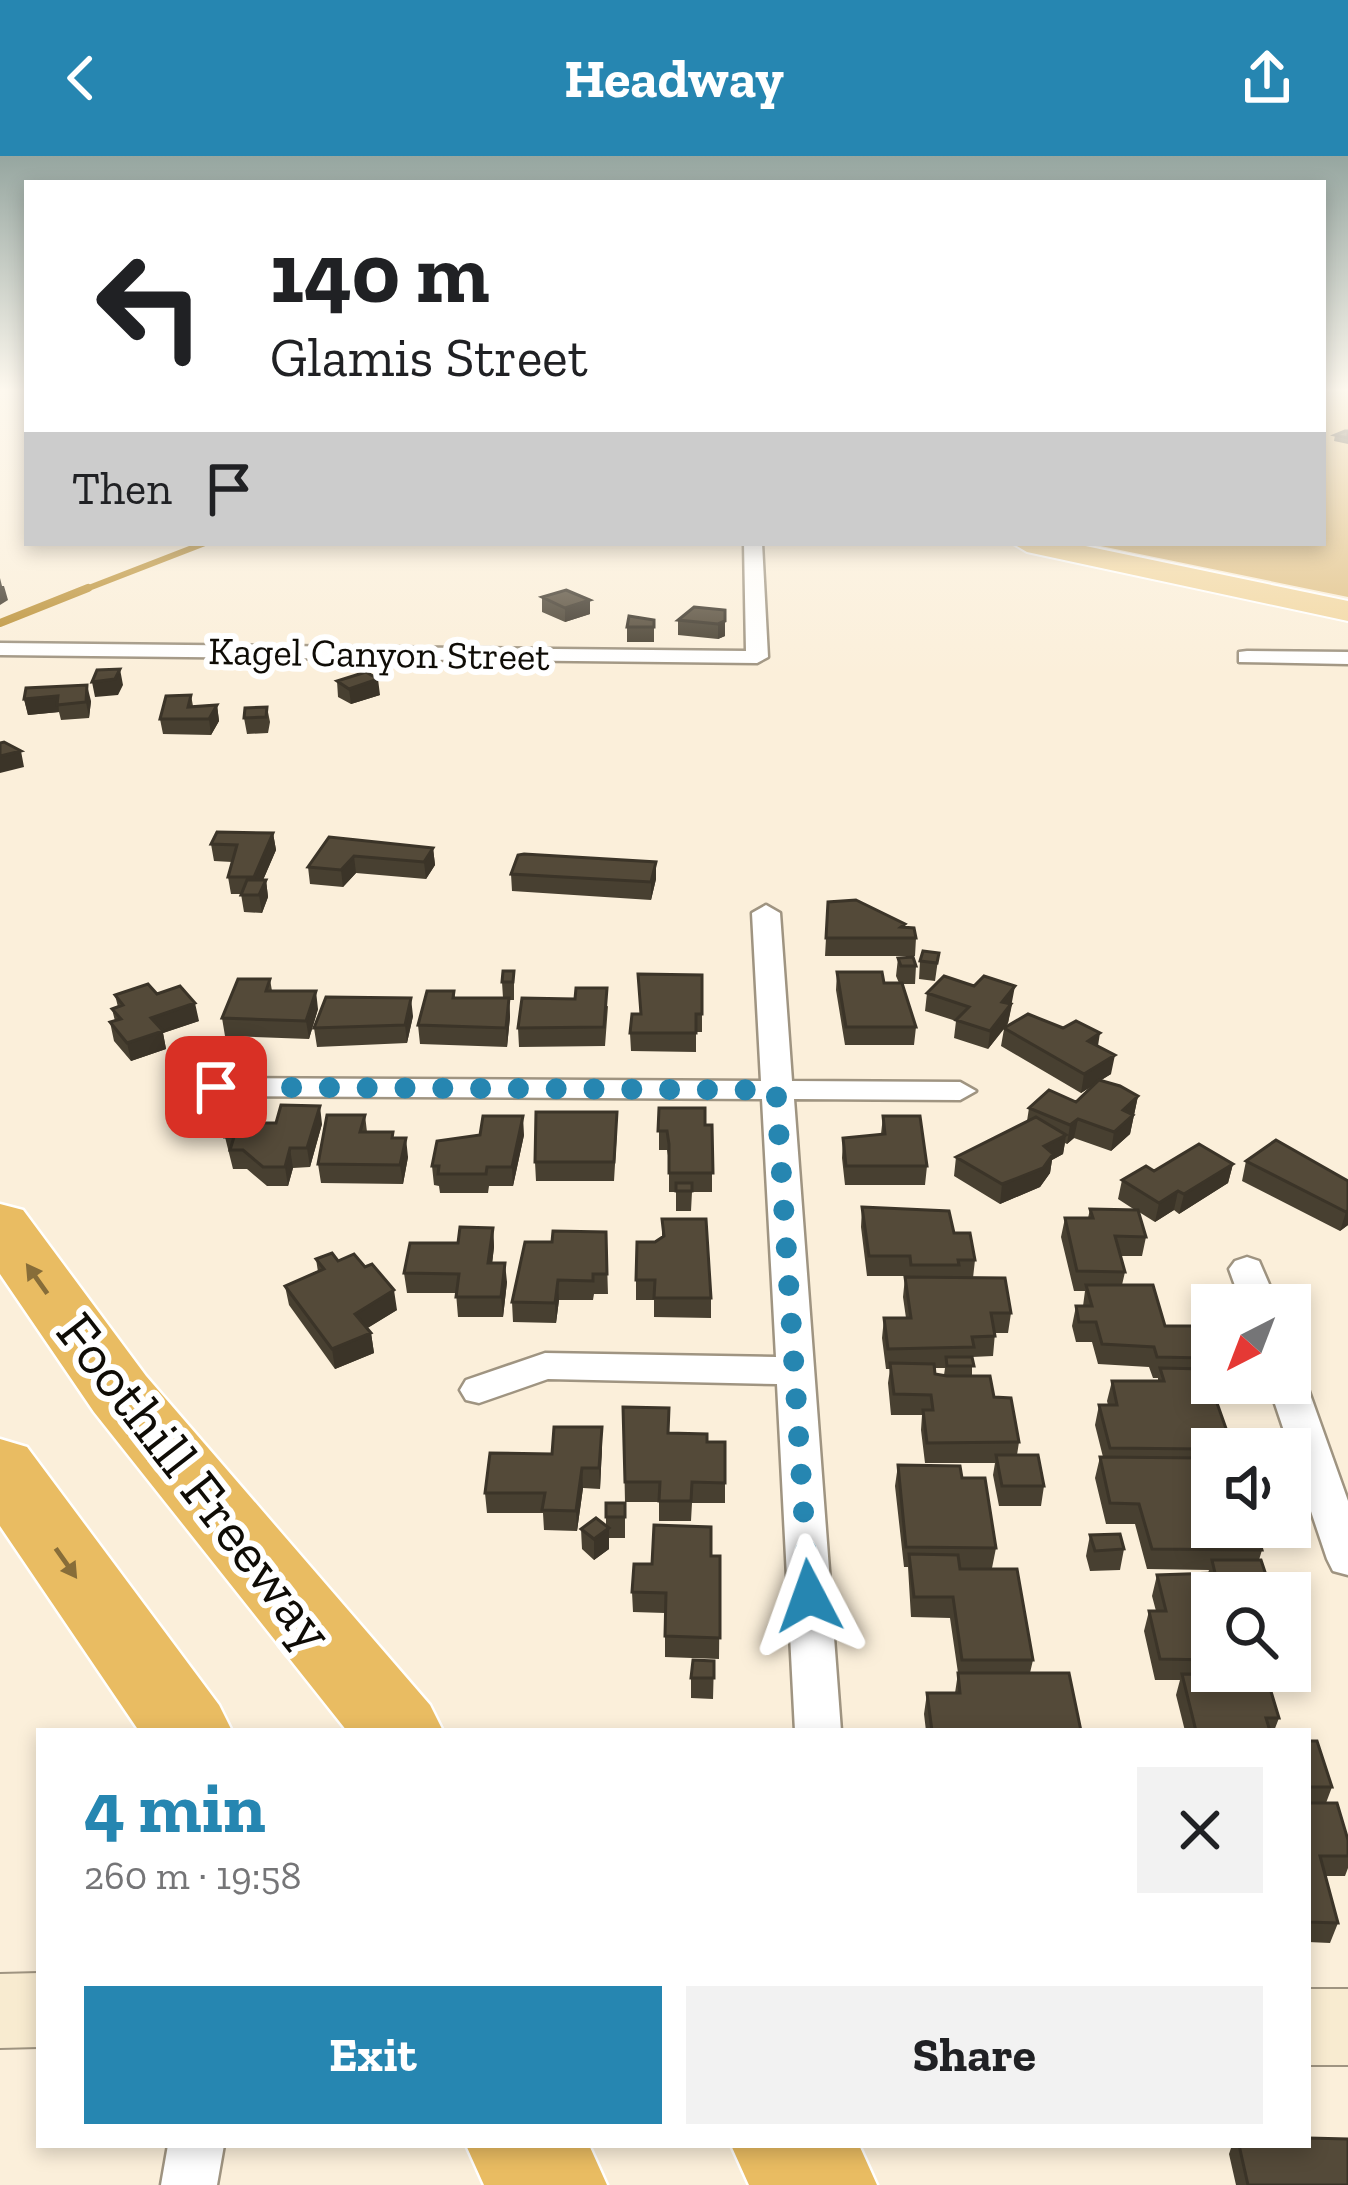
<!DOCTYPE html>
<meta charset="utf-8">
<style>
:root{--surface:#fff;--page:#f2f2f2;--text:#202124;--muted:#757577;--accent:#2686b1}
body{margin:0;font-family:"Zilla Slab",serif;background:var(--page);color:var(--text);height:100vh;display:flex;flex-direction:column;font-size:45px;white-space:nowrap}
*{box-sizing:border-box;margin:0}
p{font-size:39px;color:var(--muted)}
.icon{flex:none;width:66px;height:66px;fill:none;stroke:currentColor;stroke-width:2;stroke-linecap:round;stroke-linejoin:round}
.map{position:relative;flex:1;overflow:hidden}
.details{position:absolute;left:36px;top:1572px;width:1275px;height:420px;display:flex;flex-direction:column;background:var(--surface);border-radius:0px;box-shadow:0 6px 18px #0003}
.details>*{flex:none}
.hud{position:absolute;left:24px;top:24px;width:1302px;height:366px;border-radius:0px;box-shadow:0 6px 18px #0003;background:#fff;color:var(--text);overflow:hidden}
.needle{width:78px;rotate:222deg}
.controls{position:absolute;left:1191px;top:1128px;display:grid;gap:24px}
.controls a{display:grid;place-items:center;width:120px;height:120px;border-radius:0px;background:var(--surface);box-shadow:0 6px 18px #0003;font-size:60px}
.pin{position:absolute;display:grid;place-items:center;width:102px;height:102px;color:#fff;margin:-51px;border-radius:24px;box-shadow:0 6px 18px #0006}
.me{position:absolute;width:132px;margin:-66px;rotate:356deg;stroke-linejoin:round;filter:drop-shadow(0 0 9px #0008)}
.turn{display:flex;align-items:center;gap:42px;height:252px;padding:0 48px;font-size:54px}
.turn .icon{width:156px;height:156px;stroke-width:2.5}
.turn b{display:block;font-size:84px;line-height:102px}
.then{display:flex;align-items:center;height:114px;padding:0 48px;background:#0003;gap:24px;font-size:45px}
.round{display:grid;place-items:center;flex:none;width:126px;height:126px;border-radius:0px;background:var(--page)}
.summary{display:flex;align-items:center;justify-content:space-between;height:204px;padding:0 48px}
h1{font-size:72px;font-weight:700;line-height:90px;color:var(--accent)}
.button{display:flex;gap:24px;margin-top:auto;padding:24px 48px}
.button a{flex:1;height:138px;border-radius:0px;background:var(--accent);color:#fff;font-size:48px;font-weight:700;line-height:138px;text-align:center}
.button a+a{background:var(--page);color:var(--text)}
header{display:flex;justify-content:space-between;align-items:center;height:156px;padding:0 48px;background:var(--accent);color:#fff;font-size:54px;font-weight:700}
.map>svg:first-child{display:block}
.green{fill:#e0c084}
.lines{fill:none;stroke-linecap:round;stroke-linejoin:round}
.stream-far1{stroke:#bb9035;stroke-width:6}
.stream{stroke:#bb9035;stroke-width:8}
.street-casing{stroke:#9f9481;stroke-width:5}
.secondary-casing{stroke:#9f9481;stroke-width:4}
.primary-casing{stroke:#fff;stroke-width:4}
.highway-casing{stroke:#fff;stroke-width:5}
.street{fill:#fff;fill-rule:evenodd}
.secondary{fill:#f8ebd0;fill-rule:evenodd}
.primary{fill:#f2d7a1;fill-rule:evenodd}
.highway{fill:#e9bc62;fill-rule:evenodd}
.wall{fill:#484031;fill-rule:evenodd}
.shaded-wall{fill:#3b3428}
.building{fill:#544a39;stroke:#3b3428;stroke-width:3}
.oneway{fill:#876d39}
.route{stroke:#2686b1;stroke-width:21;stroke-dasharray:0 37.8}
.labels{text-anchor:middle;stroke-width:12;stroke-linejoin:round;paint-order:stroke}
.far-street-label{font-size:39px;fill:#0f0c06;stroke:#fff}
.near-street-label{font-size:57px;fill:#0f0c06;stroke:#fff}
</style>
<header><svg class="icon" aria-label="back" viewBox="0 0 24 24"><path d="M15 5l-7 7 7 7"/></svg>Headway<svg class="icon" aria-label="share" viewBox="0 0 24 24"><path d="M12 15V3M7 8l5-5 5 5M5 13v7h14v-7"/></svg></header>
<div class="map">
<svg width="1348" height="2029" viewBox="0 0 1348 2029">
<rect width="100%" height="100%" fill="#fbefda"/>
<path class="green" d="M1323 235H1348V441L1086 387H1323Z"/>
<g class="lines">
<path class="stream-far1" d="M81 435 205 387"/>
<path class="stream" d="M0 467 88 432"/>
<defs>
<path id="street" d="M744 387H762L768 501 757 507 0 499V487L746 495Z
M1247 495 1348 496V508L1239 506V496Z
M766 749 780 757 792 925 960 926 976 935 960 944 794 943 841 1575H795L777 1228 548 1223 479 1247 466 1244 460 1234 466 1224 545 1197 776 1201 762 943 216 940 200 931 216 922 761 925 752 757Z
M1247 1101 1259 1105 1278 1149H1242L1229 1113 1235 1105Z
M1290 1215 1300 1218 1306 1227 1348 1345V1419L1333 1415 1327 1403 1268 1227H1290Z
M168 1989H224L217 2029H161Z"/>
<path id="secondary" d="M39 1817V1891L0 1892V1818Z
M1308 1833H1348V1909H1308Z"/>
<path id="primary" d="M1012 387H1071L1348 445V465L1027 396Z"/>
<path id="highway" d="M0 1048 23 1054 146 1220 430 1549 443 1575H347L94 1256 0 1118Z
M0 1283 27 1291 219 1549 232 1575H139L0 1370Z
M466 1989H589L607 2029H484Z
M731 1989H859L877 2029H749Z"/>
</defs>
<use href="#street" class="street-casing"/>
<use href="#secondary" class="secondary-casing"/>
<use href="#primary" class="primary-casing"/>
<use href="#highway" class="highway-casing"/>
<use href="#street" class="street"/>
<use href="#secondary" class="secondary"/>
<use href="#primary" class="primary"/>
<use href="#highway" class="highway"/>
</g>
<path class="wall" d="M1348 275V288L1334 285 1335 279Z
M542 441 590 444V458L565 466 542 456Z
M725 454V480L718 483 678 479V464Z
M654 464V486H627V471Z
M337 525 380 539 351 548 338 541Z
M191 539 193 550 217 549 219 565 211 579 163 578 160 563Z
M24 543 91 545 89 562 61 564 59 556 28 559Z
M267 551 270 566 268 577 247 578 244 562Z
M273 677 276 694 263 724H266L268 741 262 757 244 756 241 738H231L228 721 232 706 214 705 211 688Z
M329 681 433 692 435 709 426 723 356 717 343 731 310 728 308 711Z
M511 718 656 723 651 744 512 735Z
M828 746 905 768V771L916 782 915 800H825Z
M939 797 935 825 919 823 920 805Z
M898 802 916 810 915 828H903L916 871 914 889H845L836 834 837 816 884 827H899L896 820Z
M514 815V844H509L510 861 507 891 420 888 418 869 454 835 455 842H503L502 826Z
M638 818 702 819V876H696V896L631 895 630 877 640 858Z
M270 823 272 835 318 853 309 883 225 880 222 862Z
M927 837 1012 849 1008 867 1005 871 1098 891 1111 918 1101 924 1138 940 1130 978 1111 995 1074 982 1067 988 1065 987 1063 998 1052 1004 1050 1017 1040 1031 1000 1048 954 1020 956 1001 1027 965 1029 952 1076 946 1095 928 1081 937 1001 890 1004 873 988 893 954 882 956 865 925 855Z
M157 838 199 865 163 877 166 893 131 905 114 885 110 866 115 865 112 853 118 851 115 839Z
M608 850 605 890 519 891 518 872Z
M413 860 407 887 317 891 314 872Z
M659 952 705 969H712V1036H692L691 1055H676V1036H669V1005L667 994H659Z
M365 959 367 976 394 982 408 1001 403 1028 321 1027 318 1008Z
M883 960 927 1010 925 1029H845L842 1002 843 982 881 978Z
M322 968 310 1011 293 1012 288 1030H267L247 1013H233L225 981Z
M617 975 614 1025H536L535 1006Z
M524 979 513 1030H489L488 1037H440L439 1030 434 1029 432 1010Z
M1246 1005 1348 1025V1069L1340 1075 1242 1025Z
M1233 1008 1228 1027 1179 1058 1174 1054 1155 1066 1139 1056 1146 1081 1142 1100H1121L1125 1116 1122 1129 1165 1170 1204 1202 1201 1213 1229 1281 1226 1293H1212V1302H1199L1208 1322 1262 1394 1259 1404 1212 1437V1515H1257L1256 1519 1279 1562 1274 1575H1185L1176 1539 1180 1524H1155L1144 1475 1149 1455H1156L1152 1440 1157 1419 1208 1417 1209 1414 1147 1413 1135 1368H1106L1095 1322 1100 1301H1103L1095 1269 1099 1249H1108L1107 1245 1112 1225H1158V1222H1153L1149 1211 1098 1208 1092 1186H1076L1072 1170 1076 1150H1083L1085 1135H1074L1061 1081 1065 1062H1088L1090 1053 1135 1054 1118 1043 1122 1024 1154 1015Z
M862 1051 954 1077 975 1104 973 1122 1011 1157 1008 1177H995L993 1200 972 1201V1220L994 1241 1019 1286 1017 1299 1044 1330 1041 1350H999L993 1319 995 1307H925L921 1274 922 1259H891L888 1227 890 1213H886L882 1182 884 1162H906L903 1141 905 1121 908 1120H867L861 1071ZM934 1212H945L944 1219 935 1218Z
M662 1063 711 1142V1162L654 1161V1144H636V1124L655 1086 662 1081Z
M493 1072 494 1091 492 1107 507 1126 503 1161H458L456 1137H407L404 1117 458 1087Z
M606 1076 608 1138H594L593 1144H559L556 1167 513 1166 512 1146 552 1086Z
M316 1103 338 1105 397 1154 367 1172 371 1177 374 1197 335 1213 289 1149 285 1130 318 1116Z
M623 1251 669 1277 707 1286H725V1347H692L691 1365H659V1346H625Z
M602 1291 600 1333 583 1332 577 1375 544 1374 543 1357H487L485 1337 552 1298Z
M898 1309 962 1322 996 1392 992 1412 1033 1504 1030 1517 1081 1575H926L924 1558 927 1537H955L958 1517 950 1462 911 1461 908 1411H904L895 1330Z
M606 1347H625V1382H609V1393L594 1404 582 1393 581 1373 606 1370Z
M1090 1379 1124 1393 1120 1414 1090 1415 1086 1400Z
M711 1400H720L719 1503 665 1501V1457L633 1456 632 1436 652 1408Z
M714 1505 713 1543 691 1542V1522Z
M1308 1585 1332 1631 1326 1647 1348 1684V1712L1345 1720H1325L1338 1767 1330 1787 1308 1786Z
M1232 1989H1308L1348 2029H1236L1229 1998Z"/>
<path class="shaded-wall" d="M0 422 2 430H4L8 444 0 449Z
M590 444V458L565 466V452Z
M725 465V480L718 483V468Z
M120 513 123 529 118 539 95 541 92 526Z
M378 523 380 539 351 548 349 533Z
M87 529 91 545 89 562 86 546Z
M58 540 59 556 28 559 24 543Z
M217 549 219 565 211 579 209 563Z
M21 595 24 611 0 617V600Z
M273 677 276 694 257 738 254 721Z
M433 692 435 709 426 723 424 706Z
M354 700 356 717 343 731 341 714Z
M656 706V723L651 744V726Z
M266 724 268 741 262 757 259 739Z
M1015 830 1008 867 988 893 990 875 1002 846Z
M316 835 318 853 309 883 306 865Z
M411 842 413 860 407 887 405 869Z
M509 842 510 861 507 891 506 872Z
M195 847 199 865 163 877 166 893 131 905 127 887 151 862Z
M1100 877 1097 896 1088 885Z
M1115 899 1111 918 1081 937 1084 918Z
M1138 940 1130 978 1111 995 1114 976 1123 954Z
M320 950 322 968 310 1011 307 992Z
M523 960 524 979 513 1030 512 1011Z
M1078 963 1074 982 1067 988 1070 969Z
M1066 979 1063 998 1052 1004 1050 1017 1040 1031 1000 1048 1002 1028 1044 990Z
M406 982 408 1001 403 1028 400 1009Z
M290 992 293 1012 288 1030 285 1011Z
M1233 1008 1228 1027 1179 1058 1184 1038Z
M1178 1035 1174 1054 1155 1066 1159 1047Z
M1348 1054V1069L1340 1075 1346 1056Z
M493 1072 494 1091 490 1126 488 1107Z
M505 1107 507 1126 503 1161 501 1141Z
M558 1124 559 1144 556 1167 555 1147Z
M394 1134 397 1154 358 1178 355 1158Z
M371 1177 374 1197 335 1213 332 1193Z
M602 1271V1291L600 1333 599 1312Z
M582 1312 583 1332 577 1375 576 1355Z
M609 1372V1393L594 1404V1383Z"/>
<path class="building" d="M1345 275H1348V282L1335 279Z
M566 434 590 444 565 452 542 441Z
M694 451 725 454V465L718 468 678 464Z
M629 460 654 464V471H627Z
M120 513 115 523 92 526 97 514Z
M366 516 378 523 349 533 337 525Z
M87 529 86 546 57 549 58 540 24 543 26 532Z
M191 539 188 551 217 549 209 563H160L166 540Z
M267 551 266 561 244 562 245 552Z
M4 586 21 595 0 600V587Z
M217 676 273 677 254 721H228L237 689 211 688Z
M329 681 433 692 424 706 354 700 341 714 308 711Z
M524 698 656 706 651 726 511 718 518 699Z
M247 724H266L259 739H241Z
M856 744 905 768 901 771 914 772 916 782H826L828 746Z
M923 795 939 797 937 807 920 805Z
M913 801 916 810H901L898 802Z
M503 815H514L513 826H502Z
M837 816H882L884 827H902L916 871H846Z
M638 818 702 819V858H696V877H630L632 858H641Z
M944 820 974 830 984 820 1015 830 1002 846 1011 848 990 875 956 864 969 851 927 837Z
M238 823H270L266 835H316L306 865 222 862Z
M148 828 157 838 180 830 195 847 151 862 163 875 127 887 110 866 121 863 112 853 123 849 115 839Z
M576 832H607L604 871 518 872 522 842 575 843Z
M427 835H454L453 842H509L506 872 418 869Z
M326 841 411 842 405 869 314 872Z
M1028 858 1063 872 1076 865 1100 877 1088 885 1115 899 1084 918 1004 872Z
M1099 924 1120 930 1138 940 1123 954 1133 959 1114 976 1078 963 1070 969 1029 952 1049 934 1076 946Z
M281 949 320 950 307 992H290L285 1011H263L243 994H230L234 981H225L229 967H276Z
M659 952H705V969H712L713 1017H669V988L667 975H658Z
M536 956H617L614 1006H535Z
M327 959H365L360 976H393L392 982H406L400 1009 318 1008Z
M483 960H523L512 1011H487L486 1018H438L439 1010H432L437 985 480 979Z
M883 960H920L927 1010H846L843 982 885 978Z
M1036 961 1066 979 1044 990 1053 998 1043 1012 1002 1028 956 1001Z
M1276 984 1348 1025V1054L1346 1056 1246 1005Z
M1199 988 1233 1008 1184 1038 1178 1035 1159 1047 1122 1024 1146 1010 1154 1015Z
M676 1027H692V1035H676Z
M862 1051 949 1055 954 1077H970L975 1104H958L959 1109H911L910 1100H869Z
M1090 1053 1138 1054 1146 1081 1115 1080 1125 1116 1077 1115 1065 1062H1093Z
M662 1063H706L711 1142H654L655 1124H636L637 1086H655L664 1080Z
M460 1071 493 1072 488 1107H505L501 1141H456L459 1118 404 1117 410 1087H458Z
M553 1075 606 1076 607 1118H593V1125L558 1124 555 1147 512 1146 525 1086H552Z
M332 1097 338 1105 354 1098 365 1111 372 1108 394 1134 355 1158 371 1177 332 1193 285 1130 324 1113 316 1103Z
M905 1121 1005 1122 1011 1157H991L995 1180 972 1181 974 1191 888 1193 884 1162H911Z
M1086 1129H1153L1165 1170H1193L1204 1202 1157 1201 1154 1191 1102 1188 1096 1166H1079L1076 1150H1092Z
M946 1201H972L974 1210H947Z
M890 1207 934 1208 935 1218 947 1220H990L994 1241 1011 1242 1019 1286 927 1287 923 1254H933L931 1239 894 1238Z
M1160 1212 1205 1213 1229 1281H1200L1202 1293 1110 1292 1099 1249H1117L1112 1225H1164Z
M623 1251 669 1252 668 1277 707 1278V1286H725V1327L692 1326 691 1345H659L660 1326H625Z
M554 1271H602L599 1312H582L576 1355 542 1354 545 1337H485L490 1297 552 1298Z
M996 1299H1038L1044 1330H1002Z
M1100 1301 1203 1302 1208 1322H1212V1371H1255L1262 1394 1152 1393 1139 1348 1110 1347Z
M898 1309 960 1310 962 1322H985L996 1392 906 1391Z
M606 1347H625V1361H606Z
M596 1362 609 1372 594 1383 581 1373Z
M654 1369 711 1371V1400H720V1482L665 1480 666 1437 632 1436 634 1408H652Z
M1120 1378 1124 1393 1095 1395 1090 1379Z
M909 1398 958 1399 960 1413H1017L1033 1504H962L953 1441H914Z
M1212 1404H1261L1272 1437H1212V1504L1160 1503 1149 1455H1166L1157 1419 1215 1417Z
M693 1504 714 1505V1522H691Z
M958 1517H1069L1081 1575H932L927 1537H960Z
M1182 1518 1266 1519 1279 1562H1266L1270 1575H1196Z
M1308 1585H1317L1332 1631H1308Z
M1308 1647H1337L1348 1684V1700H1320L1338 1767 1308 1766Z
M1308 1982 1348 1983V2029H1248L1239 1989H1308Z"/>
<defs><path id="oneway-solid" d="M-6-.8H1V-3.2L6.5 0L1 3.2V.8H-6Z" transform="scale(3)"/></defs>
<g class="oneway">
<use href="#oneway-solid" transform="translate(37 1123) rotate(-125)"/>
<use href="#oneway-solid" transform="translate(66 1407) rotate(55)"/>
</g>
<linearGradient id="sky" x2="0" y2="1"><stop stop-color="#96a6a0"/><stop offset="0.45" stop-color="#fdf8ee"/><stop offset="1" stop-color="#fdf8ee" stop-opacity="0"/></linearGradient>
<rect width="1348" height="519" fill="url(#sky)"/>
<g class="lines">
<path class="route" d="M216 931 776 934 809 1440"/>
</g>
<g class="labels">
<g class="far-street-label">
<text transform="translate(379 497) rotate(1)" y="14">Kagel Canyon Street</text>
</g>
<g class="near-street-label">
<text transform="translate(196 1325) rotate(52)" y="20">Foothill Freeway</text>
</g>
</g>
</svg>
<div class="controls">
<a><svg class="needle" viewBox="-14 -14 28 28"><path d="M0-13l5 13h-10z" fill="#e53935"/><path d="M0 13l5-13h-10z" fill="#757577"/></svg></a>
<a><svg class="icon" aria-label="sound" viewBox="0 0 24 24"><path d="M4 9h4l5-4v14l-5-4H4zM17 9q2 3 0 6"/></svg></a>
<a><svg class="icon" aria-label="search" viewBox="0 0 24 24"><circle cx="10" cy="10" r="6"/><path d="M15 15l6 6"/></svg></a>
</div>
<div class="pin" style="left:216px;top:931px;background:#d93025"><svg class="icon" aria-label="arrive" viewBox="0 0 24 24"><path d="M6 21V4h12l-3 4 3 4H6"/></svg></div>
<svg class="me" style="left:809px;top:1440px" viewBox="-20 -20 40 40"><path d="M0-17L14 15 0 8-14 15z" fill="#2686b1" stroke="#fff" stroke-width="4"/></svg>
<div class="hud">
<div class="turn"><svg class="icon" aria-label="left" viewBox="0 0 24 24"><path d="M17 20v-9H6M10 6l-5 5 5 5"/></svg><div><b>140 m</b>Glamis Street</div></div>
<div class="then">Then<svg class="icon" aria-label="arrive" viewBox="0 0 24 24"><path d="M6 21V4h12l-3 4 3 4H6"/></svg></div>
</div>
<section class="details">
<div class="summary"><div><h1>4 min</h1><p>260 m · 19:58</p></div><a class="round"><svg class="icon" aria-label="close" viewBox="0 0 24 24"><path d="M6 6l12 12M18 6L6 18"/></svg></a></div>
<div class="button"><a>Exit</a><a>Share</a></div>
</section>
</div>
